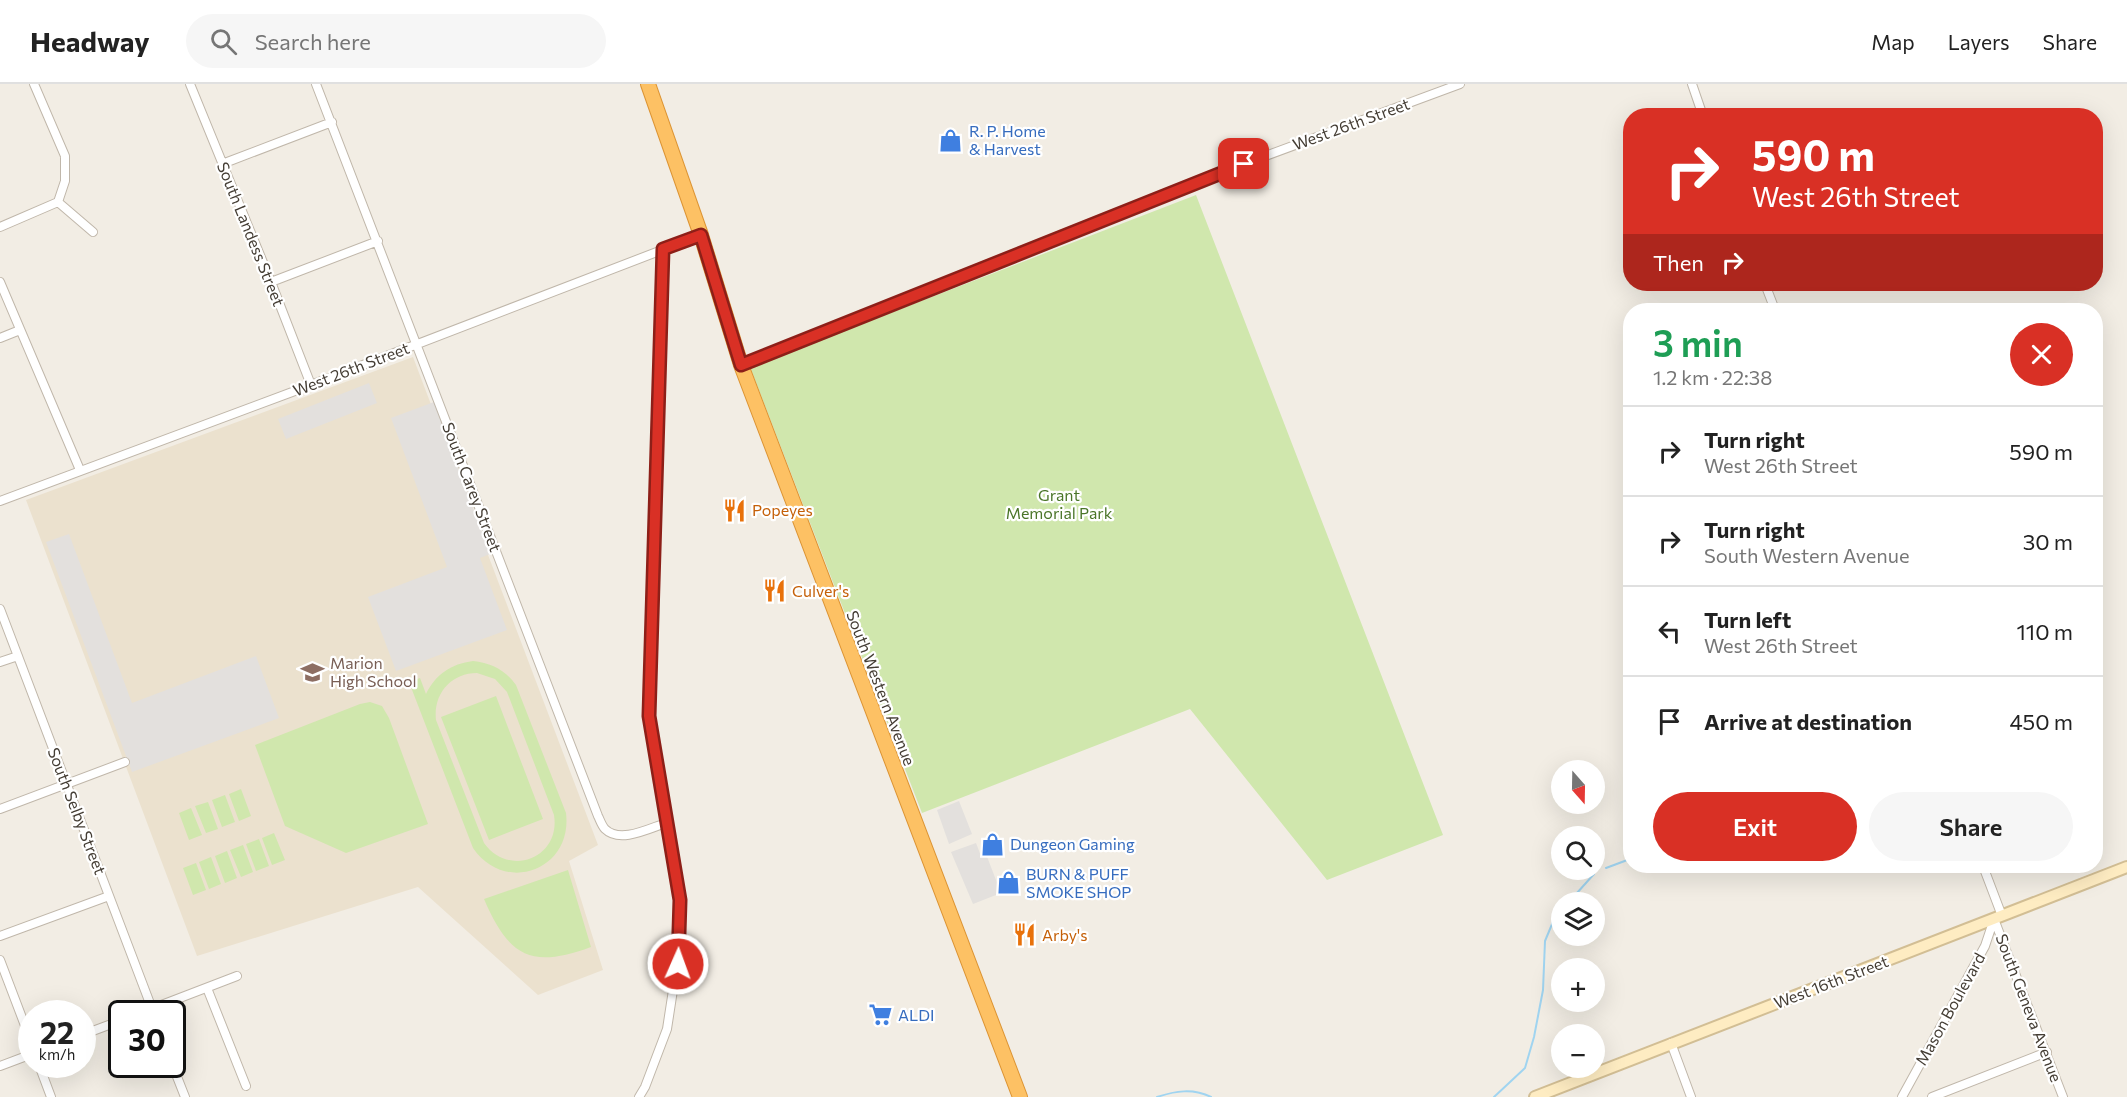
<!DOCTYPE html>
<meta charset="utf-8">
<style>
:root{--surface:#fff;--page:#f6f6f6;--text:#222;--muted:#767676;--line:#e0e0e0;--accent:#d93025}
body{margin:0;font-family:Commissioner,sans-serif;background:var(--page);color:var(--text);height:100vh;display:flex;flex-direction:column;font-size:22px;white-space:nowrap}
*{box-sizing:border-box;margin:0}
p{font-size:20px;color:var(--muted)}
.icon{flex:none;width:33px;height:33px;fill:none;stroke:currentColor;stroke-width:2;stroke-linecap:round;stroke-linejoin:round}
.map{position:relative;flex:1;overflow:hidden}
.sheet{position:absolute;left:1623px;top:219px;width:480px;height:570px;display:flex;flex-direction:column;background:var(--surface);border-radius:24px;box-shadow:0 6px 24px #0002}
.sheet>*{flex:none}
.top-card{position:absolute;left:1623px;top:24px;width:480px;height:183px;border-radius:24px;box-shadow:0 6px 24px #0002;background:#d93025;color:#fff;overflow:hidden}
.needle{width:39px;rotate:160deg}
.buttons{position:absolute;left:1551px;top:676px;display:grid;gap:12px}
.buttons a{display:grid;place-items:center;width:54px;height:54px;border-radius:50%;background:var(--surface);box-shadow:0 6px 24px #0002;font-size:30px}
.speed{position:absolute;left:18px;top:916px;display:flex;gap:12px;font-size:30px;font-weight:700;text-align:center}
.speed>*{display:grid;place-content:center;width:78px;height:78px;border-radius:50%;background:var(--surface);box-shadow:0 6px 24px #0002;line-height:1}
.speed small{font-size:15px;font-weight:400}
.speed .limit{border:3px solid #111;border-radius:9px;background:#fff;color:#111}
.pin{position:absolute;display:grid;place-items:center;width:51px;height:51px;color:#fff;margin:-26px;border-radius:12px;box-shadow:0 3px 9px #0006}
.me{position:absolute;width:66px;margin:-33px;rotate:2deg;stroke-linejoin:round;filter:drop-shadow(0 0 4px #0008)}
.turn{display:flex;align-items:center;gap:21px;height:126px;padding:0 30px;font-size:27px}
.turn .icon{width:78px;height:78px;stroke-width:2.5}
.turn b{display:block;font-size:42px;line-height:51px}
.then{display:flex;align-items:center;height:57px;padding:0 30px;background:#0003;gap:12px;font-size:22px}
.round{display:grid;place-items:center;flex:none;width:63px;height:63px;border-radius:32px;background:var(--page)}
.headline{display:flex;align-items:center;justify-content:space-between;height:102px;padding:0 30px}
h1{font-size:36px;font-weight:600;line-height:45px;color:#1e9e55}
.cta{display:flex;gap:12px;margin-top:auto;padding:12px 30px}
.cta a{flex:1;height:69px;border-radius:36px;background:var(--accent);color:#fff;font-size:24px;font-weight:600;line-height:69px;text-align:center}
.cta a+a{background:var(--page);color:var(--text)}
ul{padding:0;list-style:none}
li{display:flex;align-items:center;gap:18px;height:90px;padding:0 30px;border-top:2px solid var(--line)}
li div{flex:1}
li b{display:block;font-size:22px}
li em{font-style:normal}
header{display:flex;align-items:center;gap:36px;box-sizing:border-box;height:84px;padding:0 30px;background:var(--surface);border-bottom:2px solid var(--line)}
header strong{font-size:28px}
nav{display:flex;gap:33px;margin-inline-start:auto;font-size:21px}
.search{width:420px;height:54px;background:var(--page);display:flex;align-items:center;gap:15px;box-sizing:border-box;padding:0 21px;border-radius:33px;color:var(--muted);font-size:22px}
.map>svg:first-child{display:block}
.education{fill:#ebe1ce}
.green{fill:#d0e7ad;fill-rule:evenodd}
.parking{fill:#e3e0dd}
.lines{fill:none;stroke-linecap:round;stroke-linejoin:round}
.stream{stroke:#a0d4f0;stroke-width:2}
.street-casing{stroke:#c0b7aa;stroke-width:10}
.secondary-casing{stroke:#d2be94;stroke-width:14}
.highway-casing{stroke:#dc9434;stroke-width:16}
.street{stroke:#fff;stroke-width:8}
.secondary{stroke:#feecc2;stroke-width:10}
.highway{stroke:#fdc164;stroke-width:14}
.route-casing{stroke:#8d1f18;stroke-width:15}
.route{stroke:#d93025;stroke-width:10}
.labels{text-anchor:middle;stroke-width:4.5;stroke-linejoin:round;paint-order:stroke}
.street-label{font-size:16px;fill:#443d34;stroke:#fff}
.shop-label{font-size:16px;fill:#366cbe;stroke:#fff;text-anchor:start}
.park-label{font-size:16px;fill:#4a7528;stroke:#fff}
.food-label{font-size:16px;fill:#c56008;stroke:#fff;text-anchor:start}
.education-label{font-size:16px;fill:#785e54;stroke:#fff;text-anchor:start}
</style>
<header>
<strong>Headway</strong>
<div class="search"><svg class="icon" aria-label="search" viewBox="0 0 24 24"><circle cx="10" cy="10" r="6"/><path d="M15 15l6 6"/></svg>Search here</div>
<nav><a>Map</a><a>Layers</a><a>Share</a></nav>
</header>
<div class="map">
<svg width="2127" height="1013" viewBox="0 0 2127 1013">
<rect width="100%" height="100%" fill="#f2ede4"/>
<path class="education" d="M413 273 598 761 569 777 603 886 538 911 418 803 197 872 26 416Z"/>
<path class="green" d="M1196 111 1443 751 1327 796 1190 625 922 729 750 283Z
M473 577C492 579 505 586 516 601L566 729C573 786 505 811 473 764L409 598 420 594 426 610C436 590 451 580 473 577ZM477 589 495 595 507 608 554 731C561 774 509 794 484 759L436 636C433 610 451 589 477 589Z
M496 612 543 735 489 756 441 633Z
M370 618 382 622 389 634 428 740 346 769 285 742 255 661 360 620Z
M241 705 251 732 239 737 229 710Z
M225 711 235 738 222 743 212 716Z
M208 718 218 745 206 749 195 722Z
M191 724 202 751 189 756 179 729Z
M274 749 285 776 272 781 262 754Z
M259 755 269 782 256 787 246 760Z
M243 761 253 788 241 793 230 766Z
M227 767 237 794 225 799 215 772Z
M211 773 221 800 209 805 199 778Z
M196 779 206 806 193 811 183 784Z
M568 786 591 863C531 885 509 873 484 815Z"/>
<path class="parking" d="M369 299 377 319 286 355 278 335Z
M434 318 490 470 480 474 507 546 396 587 368 513 447 483 391 334Z
M69 450 132 619 256 572 279 634 132 688 46 458Z
M959 717 972 750 949 760 937 726Z
M976 759 981 772 986 770 1001 809 973 820 951 768Z"/>
<g class="lines">
<path class="stream" d="M1653 782 1658 785 1667 784 1670 782
M1606 784 1630 775
M1568 819 1594 790
M1157 1013C1175 1007 1193 1004 1211 1013
M1494 1013 1525 984 1534 953 1543 906 1545 857 1555 833 1562 826"/>
<defs>
<path id="street" d="M34 0 65 72V97L58 118
M190 0 271 198 311 301
M316 0 598 732C600 736 602 742 605 745 620 760 650 744 666 739
M1692 0 1703 32
M222 80 332 38
M58 118 93 148
M0 143 58 118
M0 198 80 386
M271 198 378 157
M1765 200 1775 226
M0 254 20 246
M741 281 1179 104 1460 0
M0 417 311 301 701 151
M0 525 154 930
M0 578 18 572
M0 725 125 678
M1983 782 2002 832
M1994 835 2063 1013
M0 852 109 812
M0 876 32 960
M207 904 246 1002
M138 930 237 892
M82 951 122 936
M1671 959 1691 1013
M172 980 185 1013
M39 981 51 1013
M0 982 32 970
M639 1013 645 1003 667 945 677 880 680 816 649 632 663 165
M1902 1013 1985 862 1994 835
M1932 1013 2047 968"/>
<path id="secondary" d="M1535 1013 2127 783"/>
<path id="highway" d="M648 0 701 151 741 281 1020 1013"/>
</defs>
<use href="#street" class="street-casing"/>
<use href="#secondary" class="secondary-casing"/>
<use href="#highway" class="highway-casing"/>
<use href="#street" class="street"/>
<use href="#secondary" class="secondary"/>
<use href="#highway" class="highway"/>
</g>
<g class="lines">
<defs>
<path id="route" d="M678 880 680 816 649 632 663 165 701 151 741 281 1244 80"/>
</defs>
<use href="#route" class="route-casing"/>
<use href="#route" class="route"/>
</g>
<defs>
<symbol id="shop-bare" viewBox="-9 -9 18 18"><path d="M-5-2.5h2.3a2.7 3.5 0 0 1 5.4 0H5L5.5 6h-11ZM-1.5-2.5h3a1.5 2.3 0 0 0-3 0Z" fill="#3f7fe0" stroke="#fff" stroke-width="2.5" paint-order="stroke"/></symbol>
<symbol id="restaurant-bare" viewBox="-9 -9 18 18"><path d="M-5-6h1v4h1v-4h1v4h1v-4h1v5L-1.5 .5V6h-2V.5L-5-1ZM5-6V6H3V1.5H1.5Q1.5-4 5-6Z" fill="#e8710a" stroke="#fff" stroke-width="2.5" paint-order="stroke"/></symbol>
<symbol id="school-bare" viewBox="-9 -9 18 18"><path d="M0-5L7-2L0 1L-7-2ZM-4 1L0 2.5L4 1V4Q0 6-4 4Z" fill="#8d6e63" stroke="#fff" stroke-width="2.5" paint-order="stroke"/></symbol>
<symbol id="supermarket-bare" viewBox="-9 -9 18 18"><path d="M-6-5.5h2.5l.6 2H6L4.5 2H-2.5L-4.4-4H-6ZM-1.5 3.2a1.3 1.3 0 1 0 .1 0ZM3 3.2a1.3 1.3 0 1 0 .1 0Z" fill="#3f7fe0" stroke="#fff" stroke-width="2.5" paint-order="stroke"/></symbol>
</defs>
<g fill-rule="evenodd">
<use href="#shop-bare" x="934" y="40" width="33" height="33"/>
<use href="#restaurant-bare" x="718" y="410" width="33" height="33"/>
<use href="#restaurant-bare" x="758" y="490" width="33" height="33"/>
<use href="#school-bare" x="296" y="572" width="33" height="33"/>
<use href="#shop-bare" x="976" y="744" width="33" height="33"/>
<use href="#shop-bare" x="992" y="782" width="33" height="33"/>
<use href="#restaurant-bare" x="1008" y="834" width="33" height="33"/>
<use href="#supermarket-bare" x="864" y="914" width="33" height="33"/>
</g>
<g class="labels">
<g class="street-label">
<text transform="translate(1351 40) rotate(-20)" y="6">West 26th Street</text>
<text transform="translate(251 150) rotate(68)" y="6">South Landess Street</text>
<text transform="translate(351 285) rotate(-21)" y="6">West 26th Street</text>
<text transform="translate(472 403) rotate(69)" y="6">South Carey Street</text>
<text transform="translate(881 604) rotate(69)" y="6">South Western Avenue</text>
<text transform="translate(77 727) rotate(69)" y="6">South Selby Street</text>
<text transform="translate(1831 898) rotate(-21)" y="6">West 16th Street</text>
<text transform="translate(2029 924) rotate(69)" y="6">South Geneva Avenue</text>
<text transform="translate(1950 925) rotate(-61)" y="6">Mason Boulevard</text>
</g>
<g class="shop-label">
<text x="969" y="53">R. P. Home<tspan x="969" dy="18">&amp; Harvest</tspan></text>
<text x="1010" y="766">Dungeon Gaming</text>
<text x="1026" y="796">BURN &amp; PUFF<tspan x="1026" dy="18">SMOKE SHOP</tspan></text>
<text x="898" y="937">ALDI</text>
</g>
<g class="park-label">
<text x="1059" y="417">Grant<tspan x="1059" dy="18">Memorial Park</tspan></text>
</g>
<g class="food-label">
<text x="752" y="432">Popeyes</text>
<text x="792" y="513">Culver's</text>
<text x="1042" y="857">Arby's</text>
</g>
<g class="education-label">
<text x="330" y="585">Marion<tspan x="330" dy="18">High School</tspan></text>
</g>
</g>
</svg>
<div class="buttons">
<a><svg class="needle" viewBox="-14 -14 28 28"><path d="M0-13l5 13h-10z" fill="#e53935"/><path d="M0 13l5-13h-10z" fill="#767676"/></svg></a>
<a><svg class="icon" aria-label="search" viewBox="0 0 24 24"><circle cx="10" cy="10" r="6"/><path d="M15 15l6 6"/></svg></a>
<a><svg class="icon" aria-label="layers" viewBox="0 0 24 24"><path d="M12 4l9 5-9 5-9-5zM3 14l9 5 9-5"/></svg></a>
<a>+</a>
<a>−</a>
</div>
<div class="speed"><div>22<small>km/h</small></div><div class="limit">30</div></div>
<div class="pin" style="left:1244px;top:80px;background:#d93025"><svg class="icon" aria-label="arrive" viewBox="0 0 24 24"><path d="M6 21V4h12l-3 4 3 4H6"/></svg></div>
<svg class="me" style="left:678px;top:880px" viewBox="-20 -20 40 40"><circle r="17" fill="#d93025" stroke="#fff" stroke-width="3"/><path d="M0-11L8 9 0 5-8 9z" fill="#fff"/></svg>
<div class="top-card">
<div class="turn"><svg class="icon" aria-label="right" viewBox="0 0 24 24"><path d="M7 20v-9h11M14 6l5 5-5 5"/></svg><div><b>590 m</b>West 26th Street</div></div>
<div class="then">Then<svg class="icon" aria-label="right" viewBox="0 0 24 24"><path d="M7 20v-9h11M14 6l5 5-5 5"/></svg></div>
</div>
<section class="sheet">
<div class="headline"><div><h1>3 min</h1><p>1.2 km · 22:38</p></div><a class="round" style="background:#d93025;color:#fff"><svg class="icon" aria-label="close" viewBox="0 0 24 24"><path d="M6 6l12 12M18 6L6 18"/></svg></a></div>
<ul>
<li><svg class="icon" aria-label="right" viewBox="0 0 24 24"><path d="M7 20v-9h11M14 6l5 5-5 5"/></svg><div><b>Turn right</b><p>West 26th Street</p></div><em>590 m</em></li>
<li><svg class="icon" aria-label="right" viewBox="0 0 24 24"><path d="M7 20v-9h11M14 6l5 5-5 5"/></svg><div><b>Turn right</b><p>South Western Avenue</p></div><em>30 m</em></li>
<li><svg class="icon" aria-label="left" viewBox="0 0 24 24"><path d="M17 20v-9H6M10 6l-5 5 5 5"/></svg><div><b>Turn left</b><p>West 26th Street</p></div><em>110 m</em></li>
<li><svg class="icon" aria-label="arrive" viewBox="0 0 24 24"><path d="M6 21V4h12l-3 4 3 4H6"/></svg><div><b>Arrive at destination</b></div><em>450 m</em></li>
</ul>
<div class="cta"><a>Exit</a><a>Share</a></div>
</section>
</div>
